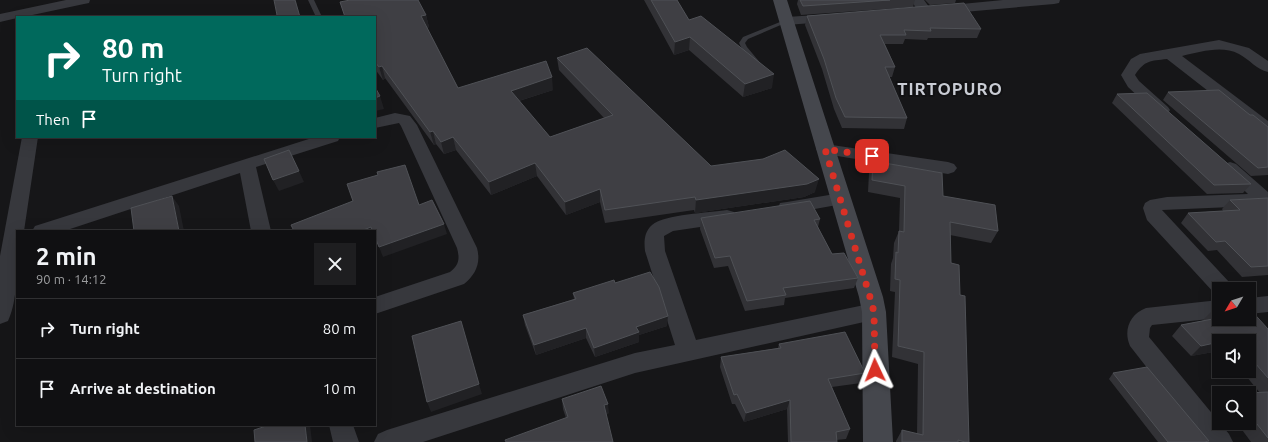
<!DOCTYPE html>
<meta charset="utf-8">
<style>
:root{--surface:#101012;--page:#1e1e20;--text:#f1f3f6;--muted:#9c9d9f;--line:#303032}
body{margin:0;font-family:Ubuntu,sans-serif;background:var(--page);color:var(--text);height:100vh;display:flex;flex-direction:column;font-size:15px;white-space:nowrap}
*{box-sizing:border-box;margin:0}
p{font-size:13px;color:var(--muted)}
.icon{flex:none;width:22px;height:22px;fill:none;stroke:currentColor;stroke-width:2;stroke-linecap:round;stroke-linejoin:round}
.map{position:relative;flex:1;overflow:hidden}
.drawer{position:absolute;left:16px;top:230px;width:360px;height:196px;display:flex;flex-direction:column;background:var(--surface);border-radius:0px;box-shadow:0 4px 16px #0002,0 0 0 1px var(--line)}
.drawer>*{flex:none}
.hud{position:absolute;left:16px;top:16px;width:360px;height:122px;border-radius:0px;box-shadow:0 4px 16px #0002,0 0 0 1px var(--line);background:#00695c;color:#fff;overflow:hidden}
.needle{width:26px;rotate:231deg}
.buttons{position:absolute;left:1212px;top:282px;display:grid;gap:8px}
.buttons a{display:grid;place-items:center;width:44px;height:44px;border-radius:0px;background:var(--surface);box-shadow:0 4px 16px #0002,0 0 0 1px var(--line);font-size:20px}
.pin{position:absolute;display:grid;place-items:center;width:34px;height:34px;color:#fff;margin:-17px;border-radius:8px;box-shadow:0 2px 6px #0006}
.me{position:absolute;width:44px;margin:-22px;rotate:358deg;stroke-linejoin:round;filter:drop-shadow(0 0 3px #0008)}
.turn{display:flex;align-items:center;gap:14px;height:84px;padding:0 20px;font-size:18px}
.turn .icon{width:52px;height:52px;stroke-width:2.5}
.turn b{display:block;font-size:28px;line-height:34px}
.then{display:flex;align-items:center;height:38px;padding:0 20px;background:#0003;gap:8px;font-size:15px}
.round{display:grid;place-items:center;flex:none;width:42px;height:42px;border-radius:0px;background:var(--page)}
.overview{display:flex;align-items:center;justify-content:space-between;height:68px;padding:0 20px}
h1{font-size:24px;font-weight:700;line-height:30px}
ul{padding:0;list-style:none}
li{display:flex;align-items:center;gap:12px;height:60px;padding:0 20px;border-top:1px solid var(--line)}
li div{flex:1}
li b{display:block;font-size:15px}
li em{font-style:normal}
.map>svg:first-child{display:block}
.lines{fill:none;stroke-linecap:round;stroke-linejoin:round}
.lane{fill:#37383d;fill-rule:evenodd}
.street{fill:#37383d;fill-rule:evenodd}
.secondary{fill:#45474d;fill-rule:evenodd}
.wall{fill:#323236}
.shaded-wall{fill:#212124}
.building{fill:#3f3f44;stroke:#4f5156}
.route{stroke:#d93025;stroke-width:7;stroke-dasharray:0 12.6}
.labels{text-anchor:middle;stroke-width:4;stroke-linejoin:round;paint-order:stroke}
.district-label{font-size:17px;font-weight:bold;letter-spacing:1px;fill:#c9ccd4;stroke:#111113}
</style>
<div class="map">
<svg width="1268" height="442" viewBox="0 0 1268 442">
<rect width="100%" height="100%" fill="#161618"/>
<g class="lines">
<path class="lane" d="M308 0H314L322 17H316Z
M785 20 790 21 748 39 745 43 747 47 762 65 761 66H757L742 49 739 43 743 37Z"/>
<path class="street" d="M66 0H90L89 3 84 4 23 17H17V18L0 22V14Z
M911 0H924L932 11 930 14C921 16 910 18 901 16L899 13 901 10 916 8Z
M1003 0H1060L1059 3 1054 4 941 14 936 13 934 10 936 7 941 6Z
M831 14 836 15 838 18 836 21 787 25 782 24 780 21 782 18 787 17Z
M1219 40 1249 48 1268 61V72C1257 70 1249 59 1239 54 1221 45 1201 52 1182 56L1268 121V134L1262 133 1167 59C1150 61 1145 60 1135 75L1139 81 1168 107 1170 110 1168 113 1162 115 1156 113 1128 87 1121 75 1131 59 1140 54Z
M395 113 410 116 417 125 477 248C481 263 476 274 464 284L375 314V297L450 272C459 265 460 259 457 248L401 126 399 123 375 128V118Z
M22 137H38L24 231H17C17 256 19 299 8 321L0 324V256Z
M315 137H340L338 141 256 167 271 231H251L240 173 64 231H32L35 226Z
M825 144 948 162 954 164 957 168 954 172 948 174 819 153 816 149 819 145Z
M1230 162 1236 164 1268 192V206L1260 205 1255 206 1162 210 1230 283 1233 289H1219V296L1216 295 1147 220 1143 208 1145 203 1150 200 1167 197 1248 194 1221 168 1224 164Z
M841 193 848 195 850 199 848 203 787 214 780 213 778 208 780 203 787 202Z
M727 210 734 212 736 217 734 222 673 231 664 236 665 251 696 340 874 303 882 306 885 312 882 318 635 373 423 442H374L378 434 387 430 635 353 675 345 645 251C644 242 644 232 652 225 665 214 709 213 727 210Z
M1268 296V312L1249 314V298Z
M1219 300V318L1152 325 1150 328 1149 337 1229 434 1233 442H1205L1130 346C1123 330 1130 314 1146 308Z
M329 425H353L359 442H333Z"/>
<path class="secondary" d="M773 0H787L883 297 886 312 893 442H863L862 312 859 297Z"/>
</g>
<path class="wall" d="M644 0H677L689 20 772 88 743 97 689 50 674 55Z
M798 0H915L913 7 801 15 797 4Z
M925 0H956L955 3 930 5Z
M340 2 426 15 429 27 427 28 458 88 553 90 519 101 550 137 604 118 559 70 557 58 711 166 815 192 804 197 695 213 694 210 605 223 600 202 566 215 537 176 491 195 456 150 444 154 436 144 434 145 385 78 383 80 375 69V17H345Z
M807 16 981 29 977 38H928L927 40 905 39 903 44H885L895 67 892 77H889L907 118 904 129 842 128 834 109 822 69 805 25Z
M1168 92 1250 115 1268 127V175L1251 176 1163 100Z
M1117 94 1251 184 1243 193 1207 194 1112 103Z
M873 161 943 196 998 231 991 243 950 235 951 263 960 295 969 442H896V441L902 430 917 434 918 364 892 357 895 292 890 291 891 264 893 258 894 243 899 231 900 198 868 192 869 173Z
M1268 198V275L1242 277 1217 250 1208 251 1181 223 1188 213 1223 211 1222 209 1230 200Z
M701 218 820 219 818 227 832 254 858 278 854 288 785 298 784 305 745 311 728 266 714 268 700 229Z
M615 283 667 326 639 335V342L595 357 586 338 536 355 525 325 523 315 574 299 573 293Z
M1212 311 1268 329V442H1251L1237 423H1249V393H1260L1242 371H1249V341H1219V351L1191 356 1172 336 1181 325 1202 321Z
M779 344 865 373 861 383 832 387 850 429 846 439 836 440 837 442H788L787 409 744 422 735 404H732L720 367 721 357 778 348Z
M1113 373 1209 441 1208 442H1158L1109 379Z
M562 399 609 413 606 414 566 418 563 409Z"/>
<path class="shaded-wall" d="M295 0H296L300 17Z
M426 15 429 27 424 28 421 16Z
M690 37 689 50 674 55 675 42Z
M382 66 385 78 383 80 379 67Z
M774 74 772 88 743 97 745 84Z
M552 77 553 90 512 103 511 91Z
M380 96 384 109 375 111V98Z
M433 131 436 144 434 145 430 132Z
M453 137 456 150 444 154 441 142Z
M535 163 537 176 491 195 489 182Z
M299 171 304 182 279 191 273 180Z
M819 179 815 192 804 197 695 213 696 200Z
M600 189V202L566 215 565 202Z
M172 196 179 206 184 231H179Z
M444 224 447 234 383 257 379 247Z
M371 227 372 231H361Z
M668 316 667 326 639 335V342L595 357 594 348 636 327Z
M586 328V338L536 355 534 345Z
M1219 342V351L1191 356 1201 346Z
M479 384 482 394 431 412 427 402Z
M790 400 787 409 744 422 746 413Z
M608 404 609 413 604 415V405Z
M305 425H310L312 442H307Z"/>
<path class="building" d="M274 0H295L300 17H275V16L277 15Z
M350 0H418L426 15 421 16 458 88 546 61 552 77 511 91 550 137 613 115 557 58 587 48 711 166 763 159 785 150 819 179 807 184 696 200 695 197 605 210 600 189 565 202 535 163 489 182 453 137 441 142 433 131 430 132 382 66 379 67 375 62V17H345L340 2Z
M651 0H677L689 20 701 16 774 74 745 84 690 37 675 42Z
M800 0H890L803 6Z
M964 3 981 29 930 28 931 31 904 30 906 35H880L895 67H885L907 118 845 117 836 98 824 59 807 16Z
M375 87 380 96 375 98Z
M1219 90 1250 115H1253L1268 127V167L1258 168 1168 92Z
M1147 93 1251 184 1214 185 1117 94Z
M289 150 299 171 273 180 264 159Z
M873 161 942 173 943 196 995 205 998 231 950 222 951 263 959 265 960 295 965 296 969 442H965L958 440V442H902V430L923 435 924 352 898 346 900 280 895 279 896 252 898 253 899 231 904 232 905 186 872 180Z
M405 165 419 205 432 200 444 224 379 247 375 237V231H372L371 227 361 231H294L291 225 353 201 347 184 378 175 377 172Z
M172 196 179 231H134L131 208Z
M1268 198V266L1251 267 1225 241 1216 242 1188 213 1240 210 1230 200Z
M810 201 820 219 814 220 832 254 844 253 858 278 783 288 786 295 747 301 730 256 715 258 701 218Z
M650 272 659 287 668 316 636 327 639 332 594 348 586 328 534 345 523 315 576 299 573 293 614 280 615 283Z
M1249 308 1268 329V378L1249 356V341H1236L1234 339 1226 341H1219V342L1201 346 1181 325 1218 318 1212 311 1219 310V319H1249Z
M461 321 479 384 427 402 412 336Z
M845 332 865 373 828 379 850 429 836 432 837 442H791L790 400 746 413 737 394 734 395 721 357 781 348 779 344Z
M1147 367 1209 441 1204 442H1168L1113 373Z
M601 386 608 404 604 405 613 442H506L505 440 568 417 562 399Z
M1268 392V438L1249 414V393H1248Z
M269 425H305L307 442H255L254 430Z"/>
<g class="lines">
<path class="route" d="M872 156 825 149 870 297 874 312 875 370"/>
</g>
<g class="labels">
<g class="district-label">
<text x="950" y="95">TIRTOPURO</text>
</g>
</g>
</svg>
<div class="buttons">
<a><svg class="needle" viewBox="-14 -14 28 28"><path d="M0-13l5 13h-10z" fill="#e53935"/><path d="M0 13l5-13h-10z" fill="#9c9d9f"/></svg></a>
<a><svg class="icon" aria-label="sound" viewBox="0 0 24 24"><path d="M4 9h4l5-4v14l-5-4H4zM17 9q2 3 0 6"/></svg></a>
<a><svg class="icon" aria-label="search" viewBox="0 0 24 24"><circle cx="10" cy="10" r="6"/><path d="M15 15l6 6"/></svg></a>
</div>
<div class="pin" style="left:872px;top:156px;background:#d93025"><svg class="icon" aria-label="arrive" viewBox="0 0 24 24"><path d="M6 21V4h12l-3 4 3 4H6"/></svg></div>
<svg class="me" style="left:875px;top:370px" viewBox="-20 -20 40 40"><path d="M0-17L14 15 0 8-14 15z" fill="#d93025" stroke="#fff" stroke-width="4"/></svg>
<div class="hud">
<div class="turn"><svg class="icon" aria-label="right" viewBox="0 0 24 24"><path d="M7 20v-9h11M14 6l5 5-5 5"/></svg><div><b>80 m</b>Turn right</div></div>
<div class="then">Then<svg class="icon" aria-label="arrive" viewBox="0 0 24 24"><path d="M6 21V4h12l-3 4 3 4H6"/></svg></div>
</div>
<section class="drawer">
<div class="overview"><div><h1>2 min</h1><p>90 m · 14:12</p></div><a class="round"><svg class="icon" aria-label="close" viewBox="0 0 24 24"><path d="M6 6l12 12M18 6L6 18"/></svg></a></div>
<ul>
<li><svg class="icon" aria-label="right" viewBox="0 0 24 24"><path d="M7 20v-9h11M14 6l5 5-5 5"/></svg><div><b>Turn right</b></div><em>80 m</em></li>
<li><svg class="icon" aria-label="arrive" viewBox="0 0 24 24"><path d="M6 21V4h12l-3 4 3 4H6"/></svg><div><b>Arrive at destination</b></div><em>10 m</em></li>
</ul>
</section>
</div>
